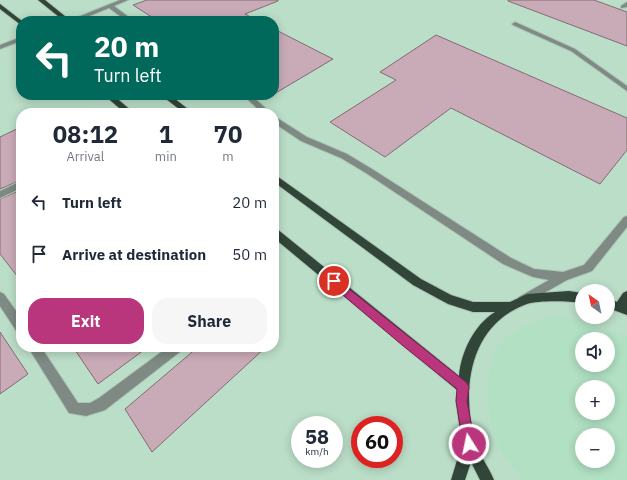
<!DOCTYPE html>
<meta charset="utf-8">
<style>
:root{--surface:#fff;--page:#f6f6f7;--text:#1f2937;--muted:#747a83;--accent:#ba367c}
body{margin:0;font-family:"IBM Plex Sans",sans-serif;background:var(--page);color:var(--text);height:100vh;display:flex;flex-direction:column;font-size:15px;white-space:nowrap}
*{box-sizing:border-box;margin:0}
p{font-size:13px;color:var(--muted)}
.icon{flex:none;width:22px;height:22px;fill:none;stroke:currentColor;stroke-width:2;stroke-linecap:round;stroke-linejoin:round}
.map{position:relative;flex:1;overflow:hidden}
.side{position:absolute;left:16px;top:108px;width:263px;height:244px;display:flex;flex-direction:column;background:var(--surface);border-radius:16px;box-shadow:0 2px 10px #0003}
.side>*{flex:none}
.guide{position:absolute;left:16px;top:16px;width:263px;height:84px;border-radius:16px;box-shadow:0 2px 10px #0003;background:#00695c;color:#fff;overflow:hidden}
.needle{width:26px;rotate:327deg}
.tools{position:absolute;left:575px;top:284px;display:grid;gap:8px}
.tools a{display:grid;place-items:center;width:40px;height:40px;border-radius:50%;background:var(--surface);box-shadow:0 2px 10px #0003;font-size:20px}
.speed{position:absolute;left:291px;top:416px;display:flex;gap:8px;font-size:20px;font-weight:700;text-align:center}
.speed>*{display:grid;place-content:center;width:52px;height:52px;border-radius:50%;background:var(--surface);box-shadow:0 2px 10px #0003;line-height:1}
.speed small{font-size:10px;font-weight:400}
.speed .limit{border:6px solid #d22;background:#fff;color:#111}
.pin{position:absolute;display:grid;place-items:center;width:34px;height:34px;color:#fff;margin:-17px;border:2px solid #fff;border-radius:50%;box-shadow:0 1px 4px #0007}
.me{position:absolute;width:44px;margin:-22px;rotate:350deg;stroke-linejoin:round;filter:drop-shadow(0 0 3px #0008)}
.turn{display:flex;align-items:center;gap:14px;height:84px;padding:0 12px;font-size:18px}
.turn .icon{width:52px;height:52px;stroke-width:2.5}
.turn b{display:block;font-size:28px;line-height:34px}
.eta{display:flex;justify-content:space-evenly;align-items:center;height:68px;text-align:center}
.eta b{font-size:24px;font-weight:800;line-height:28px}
.action{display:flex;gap:8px;margin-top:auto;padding:8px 12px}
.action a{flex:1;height:46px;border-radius:16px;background:var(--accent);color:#fff;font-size:16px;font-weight:800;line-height:46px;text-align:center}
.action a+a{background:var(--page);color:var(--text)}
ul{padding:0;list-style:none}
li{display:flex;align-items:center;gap:12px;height:52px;padding:0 12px}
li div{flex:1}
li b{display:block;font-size:15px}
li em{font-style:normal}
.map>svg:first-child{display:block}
.built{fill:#bbdec8;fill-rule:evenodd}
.green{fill:#b1e0c3;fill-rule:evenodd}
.building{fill:#c9abb7;stroke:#856a75}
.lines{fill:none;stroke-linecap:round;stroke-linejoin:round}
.minor-casing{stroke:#acc5b6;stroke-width:2}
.major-casing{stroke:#acc5b6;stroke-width:2}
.minor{fill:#7e8a83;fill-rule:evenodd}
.major{fill:#314539;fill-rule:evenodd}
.route{fill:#ba367c;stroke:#792351}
</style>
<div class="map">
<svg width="627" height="480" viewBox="0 0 627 480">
<rect width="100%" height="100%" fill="#cce8d7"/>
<path class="built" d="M0 0H627V480H0ZM21 21H274V95H21ZM21 113H274V347H21ZM582 291H608V317H582ZM582 339H608V365H582ZM582 387H608V413H582ZM300 425H334V459H300ZM360 425H394V459H360ZM582 435H608V461H582Z"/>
<path class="green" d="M556 316 575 319 627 337V480H524C517 472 508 463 503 454 486 424 478 364 506 338 518 327 540 319 556 316ZM582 339H608V365H582ZM582 387H608V413H582ZM582 435H608V461H582Z"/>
<path class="building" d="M147 0H278V1L245 14 258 21H158L133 5Z
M508 0H594L627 12V46L508 1Z
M274 29 333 59 274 94Z
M436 35 627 118V150L600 184 451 108 385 157 330 122 396 80 380 72Z
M21 127V180L0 189V137Z
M21 190V281L0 254V199Z
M0 332 28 374 0 394Z
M73 347H148L98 384Z
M198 347H266L152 452 125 409Z"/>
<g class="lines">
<defs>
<path id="minor" d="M120 0H128L114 6 134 21H127L109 8 77 21H68Z
M627 2V7L621 8V6Z
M515 22 575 49 627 86V91L571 51 513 25 512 24Z
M21 37V41L0 49V45Z
M243 95H251L271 113H262Z
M274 116 307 137 347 154 372 169 511 258 534 269 563 272 584 265 624 217 627 216V227L592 271 567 280 523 305 519 303 517 300 519 297 549 280 533 277 503 264 366 173 341 158 301 141 274 123Z
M21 181V188L0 198V191Z
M0 292 4 294 21 318V333L17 332 0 306Z
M28 347H41L78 403H90L99 398 168 347H183L181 351 105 410 86 416 69 413Z"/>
<path id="major" d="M38 0H45L71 21H64Z
M0 4 22 21H21V25L0 9Z
M104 95H113L134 113H125Z
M161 95H170L193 113H184Z
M274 174 421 279 451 295 473 302H510L527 294 569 291 582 293V303C569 301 539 300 527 304 469 325 461 389 475 441 479 455 489 467 494 480H480L471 462 465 480H451L462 444 456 401 457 390 274 238V228L277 229 459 376C461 352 474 325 495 312H473L448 304 413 285 274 182Z
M627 291V315L608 308V298L617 302 623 293Z"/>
</defs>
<use href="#minor" class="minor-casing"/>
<use href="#major" class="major-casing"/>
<use href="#minor" class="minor"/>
<use href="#major" class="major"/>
</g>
<path class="route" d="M334 277 467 383 469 387 467 401 475 444 473 448 469 450 465 448 463 444 456 401 457 389 402 345 330 284 329 281 330 278Z"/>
</svg>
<div class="tools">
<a><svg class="needle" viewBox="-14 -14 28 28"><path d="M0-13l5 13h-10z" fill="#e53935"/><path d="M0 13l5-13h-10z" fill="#747a83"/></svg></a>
<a><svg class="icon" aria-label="sound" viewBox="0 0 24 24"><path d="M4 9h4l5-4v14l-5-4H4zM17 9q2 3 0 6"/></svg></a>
<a>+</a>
<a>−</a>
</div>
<div class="speed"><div>58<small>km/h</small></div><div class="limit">60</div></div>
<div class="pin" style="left:334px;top:281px;background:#d93025"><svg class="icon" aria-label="arrive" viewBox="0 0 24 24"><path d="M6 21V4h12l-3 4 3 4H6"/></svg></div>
<svg class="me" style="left:469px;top:444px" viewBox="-20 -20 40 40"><circle r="17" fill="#ba367c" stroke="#fff" stroke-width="3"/><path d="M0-11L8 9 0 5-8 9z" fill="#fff"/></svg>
<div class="guide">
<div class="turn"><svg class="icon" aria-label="left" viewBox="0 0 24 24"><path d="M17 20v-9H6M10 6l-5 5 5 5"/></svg><div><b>20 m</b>Turn left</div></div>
</div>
<section class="side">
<div class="eta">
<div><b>08:12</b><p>Arrival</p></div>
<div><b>1</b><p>min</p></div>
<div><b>70</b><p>m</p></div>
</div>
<ul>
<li><svg class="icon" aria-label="left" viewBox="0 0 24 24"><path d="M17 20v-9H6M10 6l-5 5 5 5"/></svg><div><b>Turn left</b></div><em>20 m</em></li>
<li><svg class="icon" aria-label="arrive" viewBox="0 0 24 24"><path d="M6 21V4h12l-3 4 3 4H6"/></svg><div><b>Arrive at destination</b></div><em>50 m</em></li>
</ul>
<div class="action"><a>Exit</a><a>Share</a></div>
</section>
</div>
